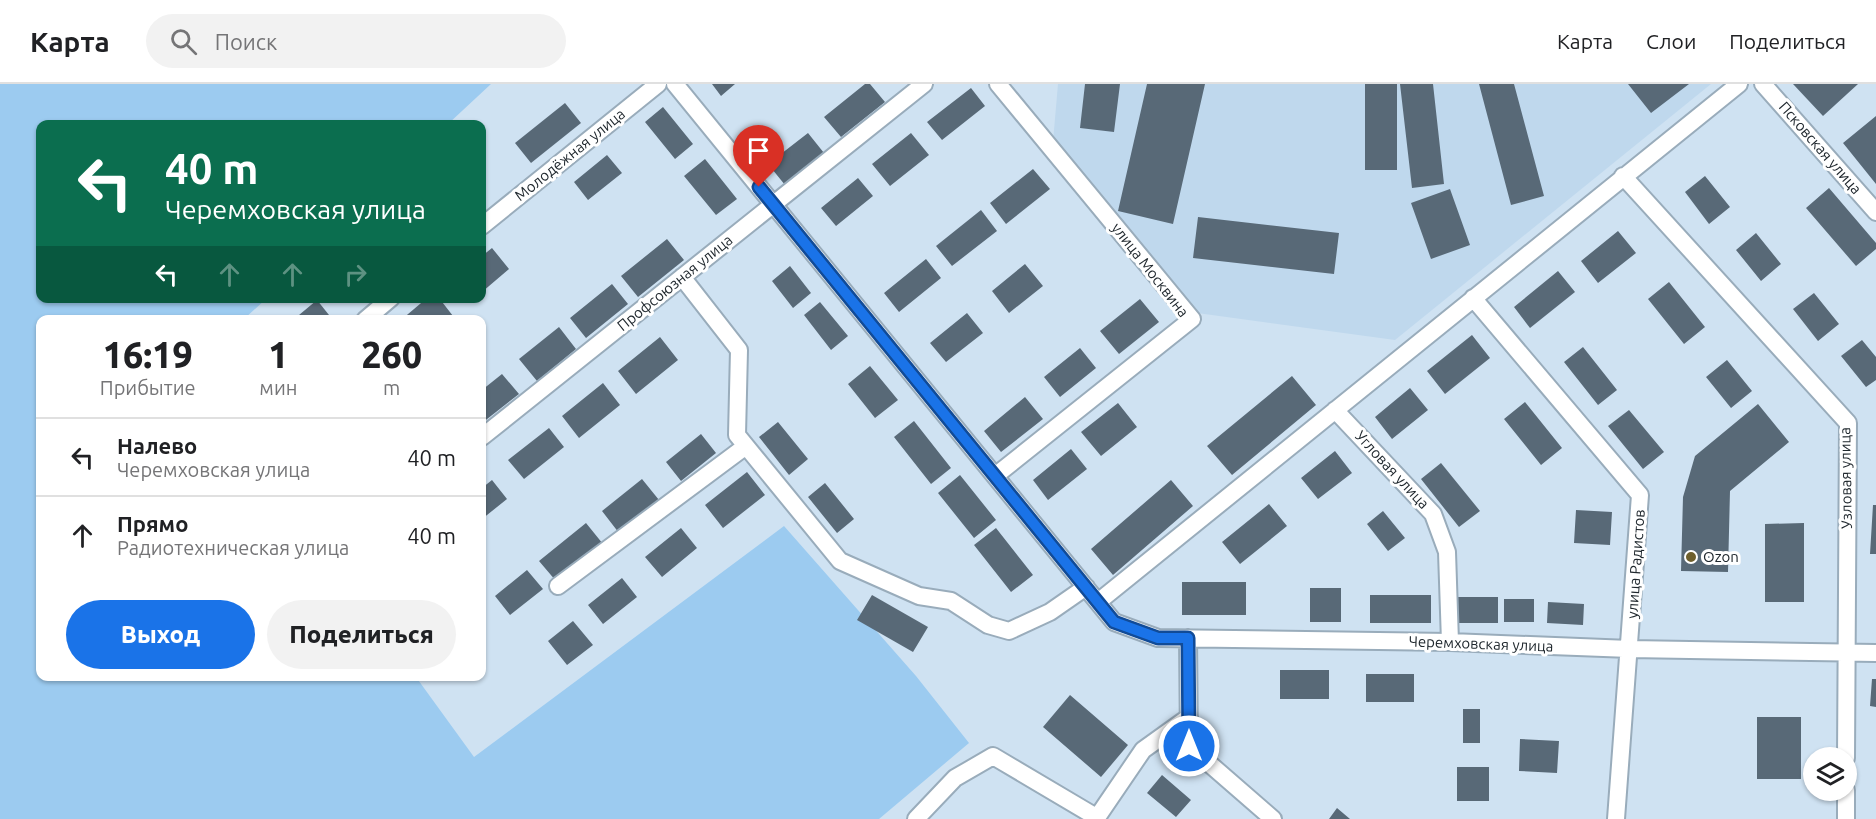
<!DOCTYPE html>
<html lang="ru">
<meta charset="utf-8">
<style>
:root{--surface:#fff;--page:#f2f2f2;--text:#202124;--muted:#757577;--line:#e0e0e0;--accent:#1a73e8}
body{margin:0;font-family:Ubuntu,sans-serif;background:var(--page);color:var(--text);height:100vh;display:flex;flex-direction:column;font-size:22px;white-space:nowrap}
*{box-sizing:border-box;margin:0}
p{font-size:20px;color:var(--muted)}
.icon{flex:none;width:33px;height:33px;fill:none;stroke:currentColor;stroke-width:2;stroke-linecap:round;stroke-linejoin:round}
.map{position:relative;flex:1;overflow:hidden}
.drawer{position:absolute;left:36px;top:231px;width:450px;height:366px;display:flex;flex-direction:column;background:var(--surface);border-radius:12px;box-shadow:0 2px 4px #0004}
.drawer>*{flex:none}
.hud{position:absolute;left:36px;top:36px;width:450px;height:183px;border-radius:12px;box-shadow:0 2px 4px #0004;background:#0b6e4f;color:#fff;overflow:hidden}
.tools{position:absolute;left:1803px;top:663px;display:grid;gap:12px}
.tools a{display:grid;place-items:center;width:54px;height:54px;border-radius:50%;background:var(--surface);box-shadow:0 2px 4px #0004;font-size:30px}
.pin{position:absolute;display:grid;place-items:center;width:51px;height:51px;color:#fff;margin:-62px -26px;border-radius:50% 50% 50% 0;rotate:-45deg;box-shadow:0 0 6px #0007}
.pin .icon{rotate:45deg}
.me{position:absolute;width:66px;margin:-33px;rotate:0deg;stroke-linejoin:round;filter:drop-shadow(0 0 4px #0008)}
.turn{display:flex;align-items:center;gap:21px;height:126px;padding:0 30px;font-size:27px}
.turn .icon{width:78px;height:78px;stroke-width:2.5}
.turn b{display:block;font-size:42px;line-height:51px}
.lanes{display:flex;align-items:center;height:57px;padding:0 30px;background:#0003;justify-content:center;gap:30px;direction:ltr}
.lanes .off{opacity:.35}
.eta{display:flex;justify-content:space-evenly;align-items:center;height:102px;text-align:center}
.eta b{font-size:36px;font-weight:800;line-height:42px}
.button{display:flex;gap:12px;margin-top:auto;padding:12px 30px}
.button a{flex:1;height:69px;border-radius:36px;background:var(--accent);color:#fff;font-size:24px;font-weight:800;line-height:69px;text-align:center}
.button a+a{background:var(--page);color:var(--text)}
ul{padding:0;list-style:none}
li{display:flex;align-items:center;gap:18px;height:78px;padding:0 30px;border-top:2px solid var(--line)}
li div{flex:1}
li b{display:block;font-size:22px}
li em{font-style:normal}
header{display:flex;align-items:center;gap:36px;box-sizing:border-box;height:84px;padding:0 30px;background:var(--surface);border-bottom:2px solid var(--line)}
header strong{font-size:28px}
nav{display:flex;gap:33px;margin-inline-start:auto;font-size:21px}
.search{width:420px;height:54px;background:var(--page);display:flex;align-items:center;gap:15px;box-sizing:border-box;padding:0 21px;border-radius:33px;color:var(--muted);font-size:22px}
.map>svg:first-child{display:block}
.built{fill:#bfd8ed}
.green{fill:#9ccbf0}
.building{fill:#586977}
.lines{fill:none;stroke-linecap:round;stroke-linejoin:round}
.street-casing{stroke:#99acbb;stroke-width:20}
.street{stroke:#fff;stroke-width:16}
.route-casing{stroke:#114b97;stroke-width:15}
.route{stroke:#1a73e8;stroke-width:10}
.poi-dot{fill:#6e5f2c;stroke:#fff;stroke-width:2}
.labels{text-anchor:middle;stroke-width:6;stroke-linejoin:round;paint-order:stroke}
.street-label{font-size:15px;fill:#20282e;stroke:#fff}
.poi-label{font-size:15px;fill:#20282e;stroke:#fff;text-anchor:start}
</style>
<header>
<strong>Карта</strong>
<div class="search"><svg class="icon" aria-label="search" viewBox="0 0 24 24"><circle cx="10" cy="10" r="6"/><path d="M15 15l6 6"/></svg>Поиск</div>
<nav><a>Карта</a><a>Слои</a><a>Поделиться</a></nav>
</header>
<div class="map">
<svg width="1876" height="735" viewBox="0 0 1876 735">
<rect width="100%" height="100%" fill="#cfe2f2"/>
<path class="built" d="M1058 0H1711L1395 256 1190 228 1052 69Z"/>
<path class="green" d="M0 0H491L448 40H40V214L266 215 244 235 40 236V592L416 593 474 673 784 442 916 592 969 659 879 735H0Z"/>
<path class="building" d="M712 0H735L721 12Z
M865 0H870L885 18 841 53 824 33Z
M1085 0H1120L1114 48 1080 44Z
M1147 0H1205L1173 140 1118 127Z
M1365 0H1397V86H1365Z
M1400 0H1433L1444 100 1412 104Z
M1479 0H1514L1544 112 1511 121Z
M1628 0H1689L1651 29Z
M1793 0H1858L1823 32Z
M971 4 985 22 942 56 927 38Z
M565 19 581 39 531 79 515 59Z
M663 23 693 60 675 75 645 38Z
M1876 32V100L1843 59Z
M808 49 824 69 785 101 768 80Z
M911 49 929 71 890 102 872 80Z
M607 71 622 89 588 116 574 98Z
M705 75 737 115 716 131 684 92Z
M1033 85 1050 105 1006 140 990 119Z
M1705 92 1730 123 1709 140 1685 108Z
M858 94 873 112 836 142 821 124Z
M1829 104 1876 159V165L1856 182 1806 124Z
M1450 105 1470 161 1431 175 1411 119Z
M981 126 997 147 952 182 936 162Z
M1198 133 1339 149 1334 190 1193 174Z
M1618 147 1636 169 1598 199 1581 177Z
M1756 149 1781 180 1761 197 1736 166Z
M667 155 684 176 638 213 621 192Z
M492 164 509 185 482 208V172Z
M926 175 941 194 899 228 884 209Z
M1025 180 1043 202 1009 229 992 207Z
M790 182 811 209 793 224 772 197Z
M1558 187 1575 208 1530 244 1514 223Z
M1669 198 1705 243 1684 260 1648 215Z
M612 200 628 220 586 254 570 234Z
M1814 209 1839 240 1818 257 1793 225Z
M427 214H439L453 232 449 236H401Z
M1140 215 1159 238 1119 270 1100 247Z
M317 216 333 236H293Z
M820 218 848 252 831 266 804 231Z
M967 229 983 249 946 278 930 259Z
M559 243 576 265 537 297 519 275Z
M1472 251 1490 274 1445 310 1427 287Z
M660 253 678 276 636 310 618 287Z
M1862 256 1876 273V296L1866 303 1841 272Z
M1583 263 1617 306 1598 321 1564 278Z
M1080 264 1096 284 1060 313 1044 293Z
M1727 276 1752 307 1731 324 1706 293Z
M870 282 898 316 875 334 848 300Z
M502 290 519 310 482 339V306Z
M1292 292 1316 321 1232 391 1207 362Z
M603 299 620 321 579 354 562 332Z
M1410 304 1428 326 1392 355 1375 333Z
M1025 313 1043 335 1001 368 984 347Z
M1525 318 1562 364 1541 381 1504 335Z
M1118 319 1137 343 1101 372 1081 348Z
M1758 320 1789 358 1730 407 1728 488 1681 487 1683 413 1695 372Z
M1629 326 1664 368 1643 385 1608 342Z
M914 337 951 384 931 400 894 353Z
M778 338 808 375 789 391 759 353Z
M549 344 564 363 524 395 508 376Z
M701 350 716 369 681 397 666 378Z
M1071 365 1087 385 1048 416 1033 396Z
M1335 367 1352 389 1318 415 1301 394Z
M1441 379 1480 427 1459 443 1421 395Z
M747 388 765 411 723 444 705 421Z
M960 391 996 436 974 454 938 409Z
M642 395 659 416 619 449 602 427Z
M492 396 507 415 482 435V404Z
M1171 396 1193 422 1113 491 1091 465Z
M825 399 854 435 837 449 808 413Z
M1269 420 1287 442 1240 480 1222 458Z
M1873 421H1876V470H1870Z
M1576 426 1612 428 1610 461 1574 459Z
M1383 427 1405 454 1388 467 1367 440Z
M586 439 603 460 556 497 539 477Z
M1804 439V518H1765V440Z
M681 444 697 464 662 493 645 473Z
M996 444 1033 491 1011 508 974 461Z
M527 486 543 505 510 531 495 512Z
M622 494 637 513 603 540 588 521Z
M1182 498H1246V531H1182Z
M1310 504H1341V538H1310Z
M872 511 928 543 913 568 857 536Z
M1370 511H1431V539H1370Z
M1456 513H1498V539H1456Z
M1504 515H1534V538H1504Z
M1548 518 1584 520 1583 541 1547 539Z
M573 537 593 561 567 581 548 557Z
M1280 586H1329V615H1280Z
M1366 590H1414V618H1366Z
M1872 595H1876V623L1870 622Z
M1070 611 1128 661 1101 693 1043 643Z
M1463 625H1480V659H1463Z
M1757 633H1801V695H1757Z
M1520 655 1559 657 1557 689 1519 687Z
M1457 683H1489V717H1457Z
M1162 691 1191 716 1176 733 1147 709Z
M1337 724 1350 735H1329Z"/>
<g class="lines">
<defs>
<path id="street" d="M675 0 1114 538 1158 554 1450 558 1630 565 1876 569
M1763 0 1876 128
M1623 92 1848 339 1846 674
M482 142 658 0
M682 193 739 266 737 351 840 477 919 512 951 517 988 541 1009 547 1050 528 1086 503
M1473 214 1640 411 1616 735
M365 236 391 214
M1335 326 1433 430 1447 468 1450 558
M482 353 924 0
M995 392 1192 235 998 0
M558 502 746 362
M1098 518 1739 0
M1188 554 1189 662 1273 735
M1846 706V735
M916 735 955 694 993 672 1096 733
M1096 735 1143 666 1189 633"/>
</defs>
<use href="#street" class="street-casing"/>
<use href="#street" class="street"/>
</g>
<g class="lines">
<defs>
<path id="route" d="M759 103 1114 538 1158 554H1188L1189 662"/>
</defs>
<use href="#route" class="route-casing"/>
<use href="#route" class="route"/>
</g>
<circle class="poi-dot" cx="1691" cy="473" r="6"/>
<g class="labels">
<g class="street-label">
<text transform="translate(1820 64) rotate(49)" y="5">Псковская улица</text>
<text transform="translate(570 71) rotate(-39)" y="5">Молодёжная улица</text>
<text transform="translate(1150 186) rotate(52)" y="5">улица Москвина</text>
<text transform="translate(675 199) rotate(-39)" y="5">Профсоюзная улица</text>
<text transform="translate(1392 386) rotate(47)" y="5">Угловая улица</text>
<text transform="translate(1846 394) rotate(-91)" y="5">Узловая улица</text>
<text transform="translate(1636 480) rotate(-86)" y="5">улица Радистов</text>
<text transform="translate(1481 560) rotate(2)" y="5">Черемховская улица</text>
</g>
<g class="poi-label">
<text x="1703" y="478">Ozon</text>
</g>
</g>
</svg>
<div class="tools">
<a><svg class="icon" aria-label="layers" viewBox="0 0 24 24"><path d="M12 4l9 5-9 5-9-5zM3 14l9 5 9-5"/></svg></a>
</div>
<div class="pin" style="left:759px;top:103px;background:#d93025"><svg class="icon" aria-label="arrive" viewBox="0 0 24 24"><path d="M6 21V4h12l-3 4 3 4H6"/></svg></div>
<svg class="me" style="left:1189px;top:662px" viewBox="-20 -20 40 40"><circle r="17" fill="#1a73e8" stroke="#fff" stroke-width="3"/><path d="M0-11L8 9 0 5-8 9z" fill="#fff"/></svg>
<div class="hud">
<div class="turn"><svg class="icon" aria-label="left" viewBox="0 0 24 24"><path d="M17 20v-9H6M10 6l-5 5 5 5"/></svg><div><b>40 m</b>Черемховская улица</div></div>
<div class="lanes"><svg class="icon" aria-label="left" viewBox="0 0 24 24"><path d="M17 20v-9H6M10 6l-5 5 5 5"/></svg><svg class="icon off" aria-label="ahead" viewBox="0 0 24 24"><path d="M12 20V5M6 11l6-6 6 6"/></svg><svg class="icon off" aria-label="ahead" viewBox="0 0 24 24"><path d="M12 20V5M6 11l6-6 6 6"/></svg><svg class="icon off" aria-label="right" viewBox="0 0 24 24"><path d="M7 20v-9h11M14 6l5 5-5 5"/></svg></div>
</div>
<section class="drawer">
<div class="eta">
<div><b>16:19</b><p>Прибытие</p></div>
<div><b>1</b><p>мин</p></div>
<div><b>260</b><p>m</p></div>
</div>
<ul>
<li><svg class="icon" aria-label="left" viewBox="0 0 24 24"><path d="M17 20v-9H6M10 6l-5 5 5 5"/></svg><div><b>Налево</b><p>Черемховская улица</p></div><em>40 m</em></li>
<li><svg class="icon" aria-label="ahead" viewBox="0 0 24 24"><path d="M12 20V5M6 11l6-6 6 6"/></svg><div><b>Прямо</b><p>Радиотехническая улица</p></div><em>40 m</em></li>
</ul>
<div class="button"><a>Выход</a><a>Поделиться</a></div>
</section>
</div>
